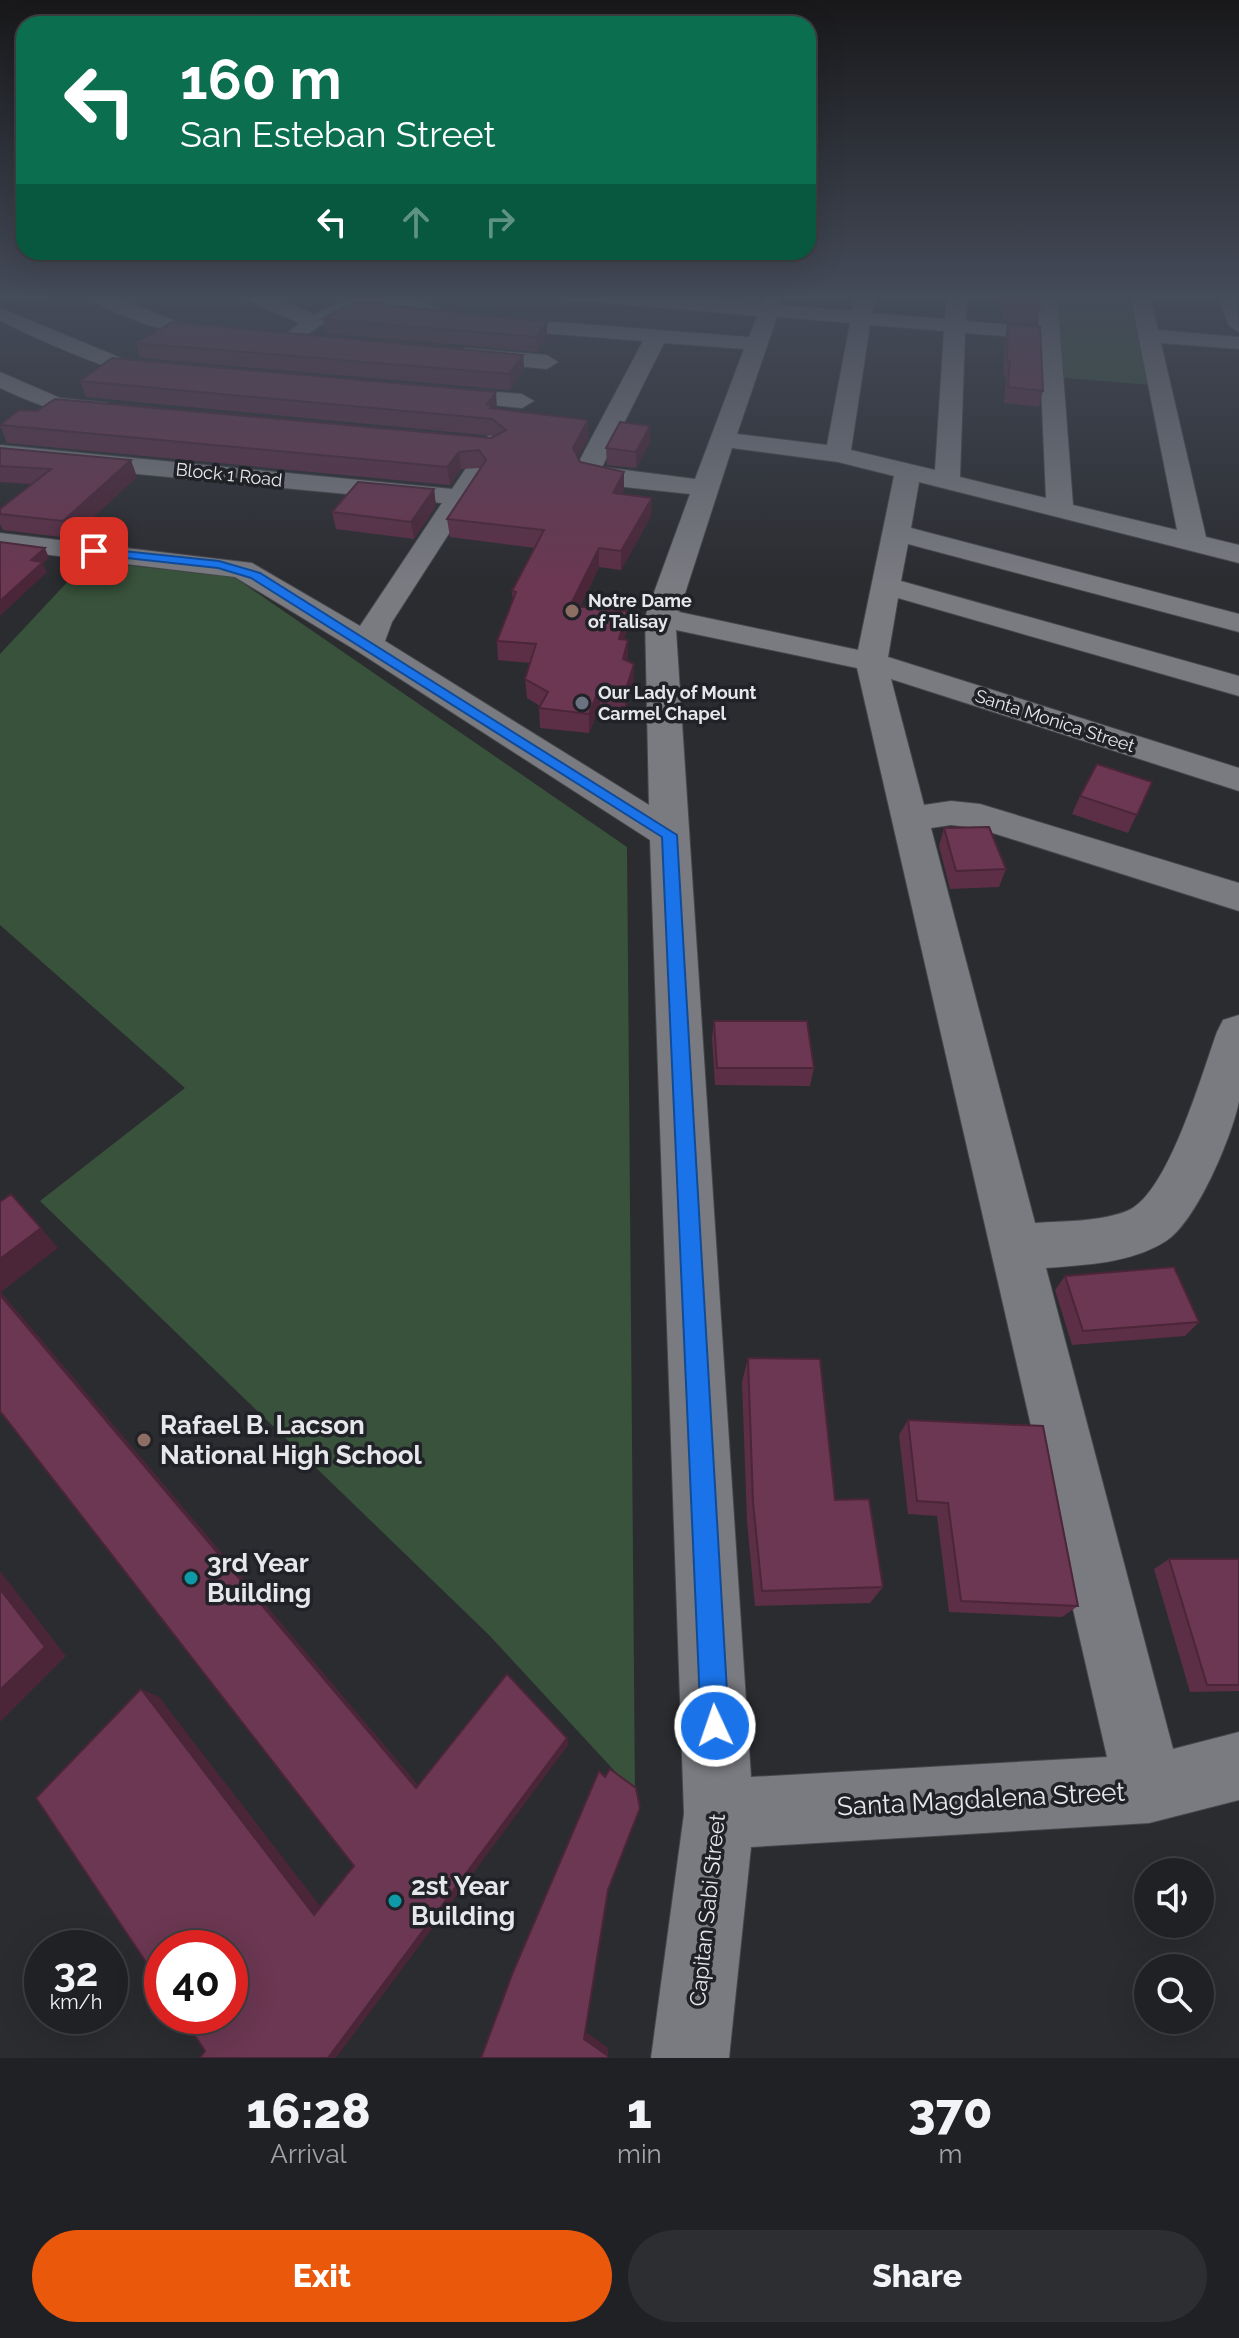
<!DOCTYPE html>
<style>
:root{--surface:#202124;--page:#2d2e31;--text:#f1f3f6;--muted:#a2a3a6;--line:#3d3e41;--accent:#ea580c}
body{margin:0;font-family:Raleway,sans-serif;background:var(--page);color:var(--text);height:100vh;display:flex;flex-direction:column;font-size:30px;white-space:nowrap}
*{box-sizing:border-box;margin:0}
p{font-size:26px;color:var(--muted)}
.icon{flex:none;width:44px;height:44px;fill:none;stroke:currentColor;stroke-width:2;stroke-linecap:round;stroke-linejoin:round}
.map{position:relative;height:2058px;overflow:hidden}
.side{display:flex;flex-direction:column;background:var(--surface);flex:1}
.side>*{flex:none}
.guide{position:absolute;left:16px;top:16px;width:800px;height:244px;border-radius:24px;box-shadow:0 8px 32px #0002,0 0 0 2px var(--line);background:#0b6e4f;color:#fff;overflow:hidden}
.fabs{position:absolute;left:1134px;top:1858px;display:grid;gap:16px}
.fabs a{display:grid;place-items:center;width:80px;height:80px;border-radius:50%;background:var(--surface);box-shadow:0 8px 32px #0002,0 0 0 2px var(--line);font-size:40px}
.speed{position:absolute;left:24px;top:1930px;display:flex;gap:16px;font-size:40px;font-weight:700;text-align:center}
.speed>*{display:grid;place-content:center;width:104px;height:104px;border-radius:50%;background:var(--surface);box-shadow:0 8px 32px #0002,0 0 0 2px var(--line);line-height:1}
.speed small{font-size:20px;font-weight:400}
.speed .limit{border:12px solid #d22;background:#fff;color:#111}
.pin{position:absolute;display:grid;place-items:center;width:68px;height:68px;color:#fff;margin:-34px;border-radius:16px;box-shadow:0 4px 12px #0006}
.me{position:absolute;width:88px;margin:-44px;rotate:357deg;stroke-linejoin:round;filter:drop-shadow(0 0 6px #0008)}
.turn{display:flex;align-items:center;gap:28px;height:168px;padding:0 32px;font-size:36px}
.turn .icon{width:104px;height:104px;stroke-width:2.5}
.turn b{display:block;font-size:56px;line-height:68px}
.lanes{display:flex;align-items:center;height:76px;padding:0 32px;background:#0003;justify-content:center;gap:40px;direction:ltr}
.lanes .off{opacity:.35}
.eta{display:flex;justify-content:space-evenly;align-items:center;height:136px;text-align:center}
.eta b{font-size:48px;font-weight:800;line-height:56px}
.action{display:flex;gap:16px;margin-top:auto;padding:16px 32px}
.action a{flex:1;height:92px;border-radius:48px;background:var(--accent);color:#fff;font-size:32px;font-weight:800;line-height:92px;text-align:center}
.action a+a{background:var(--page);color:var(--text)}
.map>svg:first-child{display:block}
.green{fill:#38523b}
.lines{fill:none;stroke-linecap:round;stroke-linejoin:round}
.minor-casing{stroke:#46474a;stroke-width:2}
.minor{fill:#7a7b81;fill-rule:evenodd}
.wall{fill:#5c2f47}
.shaded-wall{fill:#4b2639}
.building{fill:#6b3752;stroke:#4b2639;stroke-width:2}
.route{fill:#1a73e8;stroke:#114b97;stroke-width:2}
.education-dot{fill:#8d6e63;stroke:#212227;stroke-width:3}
.worship-dot{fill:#6b7280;stroke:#212227;stroke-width:3}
.culture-dot{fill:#0f9aa8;stroke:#212227;stroke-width:3}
.labels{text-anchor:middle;stroke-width:7;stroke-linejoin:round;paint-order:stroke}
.far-street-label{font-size:18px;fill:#e6e7ea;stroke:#212227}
.far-poi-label{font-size:18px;font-weight:bold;fill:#e6e7ea;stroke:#212227;text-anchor:start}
.street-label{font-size:22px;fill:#e6e7ea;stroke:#212227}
.near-poi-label{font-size:26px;font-weight:bold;fill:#e6e7ea;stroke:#212227;text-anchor:start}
.near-street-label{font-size:26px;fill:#e6e7ea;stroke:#212227}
</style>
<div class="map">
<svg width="1239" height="2058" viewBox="0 0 1239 2058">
<rect width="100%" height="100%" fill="#2b2c30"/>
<path class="green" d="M1056 294 1132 296 1152 385 1064 378Z
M87 561 234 577 627 847 635 1793 490 1636 40 1201 185 1088 0 925V654Z"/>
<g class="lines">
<defs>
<path id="minor" d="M84 294C126 294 148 314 186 324 202 328 229 321 240 334 222 355 101 313 84 294Z
M232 294H261L314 314 361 294H396L454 314 749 337 757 316 569 300 559 294H645L761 304 765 294H785L781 305 852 311 855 294H875L872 313 945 319 947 294H967L966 321 1039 327 1037 294H1057L1073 505 1177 530 1130 294H1150L1158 330 1239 337V349L1161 343 1206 537 1239 545V563L919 482 911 528 1239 614V632L908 544 901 581 1239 676V696L898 598 888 657 1239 768V791L891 679 924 805 951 801 980 804 1239 883V911L977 828 951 825 931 828 1035 1223C1064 1221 1099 1222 1127 1211 1168 1195 1202 1073 1217 1032L1223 1020 1239 1015C1239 1042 1239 1074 1239 1101 1232 1137 1196 1222 1166 1241 1132 1263 1085 1265 1046 1268L1173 1749 1239 1732V1800L1149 1823 751 1847 729 2058H651L684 1814 650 840 357 651 235 577 0 549V533L252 563 360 626 442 503 0 461V445L452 489 502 415H518L522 420 392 622 385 641 649 805 645 617 690 494 606 485 583 478 576 467 643 341 452 326 378 302 321 325 292 345 281 339 299 323ZM777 317 850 323 827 445 737 434ZM870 325 944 331 935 470 851 450ZM965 333 1039 339 1046 498 960 477ZM664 343 744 349 695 479 602 467ZM732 448 838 462 894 476 858 650 679 612ZM676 630 857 668 1107 1757 751 1777Z
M1217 294H1237L1239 332 1229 326Z
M0 308 126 360 169 363 180 370C157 399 29 334 0 321Z
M464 348 547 355 558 362 547 369 456 360 453 355Z
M0 372 60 398 108 403 120 410C102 435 22 398 0 388Z
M436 387 522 394 534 401 522 408 428 399 424 394Z"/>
</defs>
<use href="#minor" class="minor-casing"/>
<use href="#minor" class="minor"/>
</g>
<path class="wall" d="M1003 294H1036L1035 304 1040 309 1036 324 1001 321Z
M323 319 547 322V336L537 352 326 333Z
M1008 324 1043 391 1039 407 1004 403 1006 377 1003 376 1005 339Z
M136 343 523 355 524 370 510 390 140 358Z
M80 381 497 409 588 420V438L578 457 580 462 624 490 622 494 651 516 621 570 599 567 580 607 627 611V630L624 639 628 640 627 661 634 683 625 711 600 706 589 733 540 728 539 708 540 706 527 698 525 679 530 663 498 660 497 641 513 601 512 591 535 548 450 537 447 519 481 468 461 469 450 485 7 443 0 425 37 411 491 438 494 437 493 436 86 397Z
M650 442 636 468 607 465 606 448Z
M0 448 137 477 70 538 3 530 0 524V509L32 484 0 482Z
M434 489 436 506 414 539 336 529 332 512Z
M1152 782 1128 833 1072 814 1080 796Z
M944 828 1006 869 999 887 950 889 939 846Z
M714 1021 814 1068 810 1086 715 1085 712 1038Z
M1065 1276 1199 1322 1185 1336 1072 1345 1055 1290Z
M748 1358 835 1500 883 1587 870 1603 755 1606 747 1521 742 1382Z
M908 1420 1078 1606 1062 1617 949 1612 937 1516 908 1514 899 1435Z
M1169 1559H1239V1691L1190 1692 1154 1569Z"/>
<path class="shaded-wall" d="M547 322V336L537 352 536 337Z
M523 355 524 370 510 390 509 374Z
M496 392 497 409 492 419 487 404Z
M588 420V438L573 466V448Z
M650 426V442L636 468V452Z
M459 452 461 469 450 485 447 467Z
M131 460 137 477 70 538 63 521Z
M624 472V490L613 511V493Z
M434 489 436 506 414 539 411 522Z
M652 498 651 516 621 570V551Z
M45 548 49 558 43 563 47 572 0 616V601L31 560Z
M599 548V567L571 625 570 606Z
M627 611V630L619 658V639Z
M628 640V659L623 679V659Z
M634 664V683L625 711V692Z
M600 687V706L589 733V714Z
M41 1228 58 1248 1 1292 424 1792 416 1788 0 1295V1259Z
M0 1571 66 1656 0 1722Z
M141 1689 159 1697 327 1915H314Z
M567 1738 569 1744 336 2058H328Z
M640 1808 608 1891 586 2032 608 2048V2056L584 2039 608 1890Z"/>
<path class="building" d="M1005 294H1036L1035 304H1039L1040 309 1005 306Z
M366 303 547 322 536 337 323 319 350 304Z
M173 322 523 355 509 374 136 343Z
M1008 324 1040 327 1043 391 1008 387 1010 361H1007Z
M112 358 496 392 487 404 492 405 490 408 588 420 573 448 580 462 624 472 613 493 652 498 621 551 599 548 570 606 627 611 619 639 628 640 623 659 634 664 625 692 600 687 589 714 539 708 548 692 525 679 536 644 497 641 516 592 512 591 544 530 447 519 486 460 479 450 459 452 447 467 0 425 19 410 37 411 55 399 491 438 506 430 492 419 80 381Z
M620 422 650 426 636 452 606 448Z
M0 448 131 460 63 521 0 514V509L51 469 0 466Z
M358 482 434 489 411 522 332 512Z
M0 542 45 548 31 560 43 562 0 601Z
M1097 764 1152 782 1137 815 1080 796Z
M989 827 1006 869 956 871 944 828Z
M714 1021H807L814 1068H717Z
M11 1194 41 1228 0 1259V1202Z
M1174 1267 1199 1322 1083 1331 1065 1276Z
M0 1295 416 1788 507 1674 567 1738 328 2058H200L205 2051 182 2016H230V1948H162V1986L36 1798 141 1689 314 1915 354 1866 0 1411Z
M748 1358 820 1359 835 1500 869 1499 883 1587 762 1591 753 1502Z
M908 1420 1043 1426 1078 1606 961 1601 948 1503 917 1501Z
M1169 1559H1239V1685H1207Z
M0 1589 45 1647 0 1690Z
M610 1769 636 1788 640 1808 608 1890 584 2039 608 2056 607 2058H481L513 1972 599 1771 605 1777Z"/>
<linearGradient id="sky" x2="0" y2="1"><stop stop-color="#18181a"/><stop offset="0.51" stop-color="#444b59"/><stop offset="1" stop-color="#444b59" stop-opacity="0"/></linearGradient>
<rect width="1239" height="582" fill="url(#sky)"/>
<path class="route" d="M94 548 219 561 260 573 677 835 729 1726 725 1735 715 1739 705 1735 701 1726 662 837 251 578 218 568 90 554 88 551Z"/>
<g class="education-dot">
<circle cx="572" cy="611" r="8"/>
<circle cx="144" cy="1440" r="8"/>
</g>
<circle class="worship-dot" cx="582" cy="703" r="8"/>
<g class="culture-dot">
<circle cx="191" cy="1578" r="8"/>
<circle cx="395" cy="1901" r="8"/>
</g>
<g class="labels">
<g class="far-street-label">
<text transform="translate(229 475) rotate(6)" y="6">Block 1 Road</text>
<text transform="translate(1055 721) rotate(18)" y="6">Santa Monica Street</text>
</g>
<g class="far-poi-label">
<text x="588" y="607">Notre Dame<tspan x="588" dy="21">of Talisay</tspan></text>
<text x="598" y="699">Our Lady of Mount<tspan x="598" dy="21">Carmel Chapel</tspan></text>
</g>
<g class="street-label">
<text transform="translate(707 1910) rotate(-84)" y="8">Capitan Sabi Street</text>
</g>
<g class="near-poi-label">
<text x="160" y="1434">Rafael B. Lacson<tspan x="160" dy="30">National High School</tspan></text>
<text x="207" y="1572">3rd Year<tspan x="207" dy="30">Building</tspan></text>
<text x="411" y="1895">2st Year<tspan x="411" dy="30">Building</tspan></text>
</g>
<g class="near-street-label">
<text transform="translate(981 1799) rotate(-3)" y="9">Santa Magdalena Street</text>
</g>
</g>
</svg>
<div class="fabs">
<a><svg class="icon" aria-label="sound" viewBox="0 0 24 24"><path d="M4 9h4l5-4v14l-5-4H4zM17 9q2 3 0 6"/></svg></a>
<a><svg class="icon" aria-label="search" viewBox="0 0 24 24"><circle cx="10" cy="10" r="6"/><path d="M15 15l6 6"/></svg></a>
</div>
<div class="speed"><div>32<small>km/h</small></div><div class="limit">40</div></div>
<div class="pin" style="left:94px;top:551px;background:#d93025"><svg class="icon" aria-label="arrive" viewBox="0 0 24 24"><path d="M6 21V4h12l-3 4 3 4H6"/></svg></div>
<svg class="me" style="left:715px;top:1726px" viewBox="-20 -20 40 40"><circle r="17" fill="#1a73e8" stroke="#fff" stroke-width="3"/><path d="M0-11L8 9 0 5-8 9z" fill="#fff"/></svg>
<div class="guide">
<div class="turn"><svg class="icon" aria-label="left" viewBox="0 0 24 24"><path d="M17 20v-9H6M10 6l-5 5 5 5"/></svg><div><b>160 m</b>San Esteban Street</div></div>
<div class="lanes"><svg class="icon" aria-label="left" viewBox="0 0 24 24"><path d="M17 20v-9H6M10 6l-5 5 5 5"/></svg><svg class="icon off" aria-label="ahead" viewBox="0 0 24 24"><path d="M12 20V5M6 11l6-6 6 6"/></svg><svg class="icon off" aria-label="right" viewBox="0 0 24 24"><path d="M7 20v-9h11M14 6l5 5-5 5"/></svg></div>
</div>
</div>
<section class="side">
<div class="eta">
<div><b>16:28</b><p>Arrival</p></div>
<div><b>1</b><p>min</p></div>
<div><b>370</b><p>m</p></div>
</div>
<div class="action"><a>Exit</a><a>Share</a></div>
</section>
